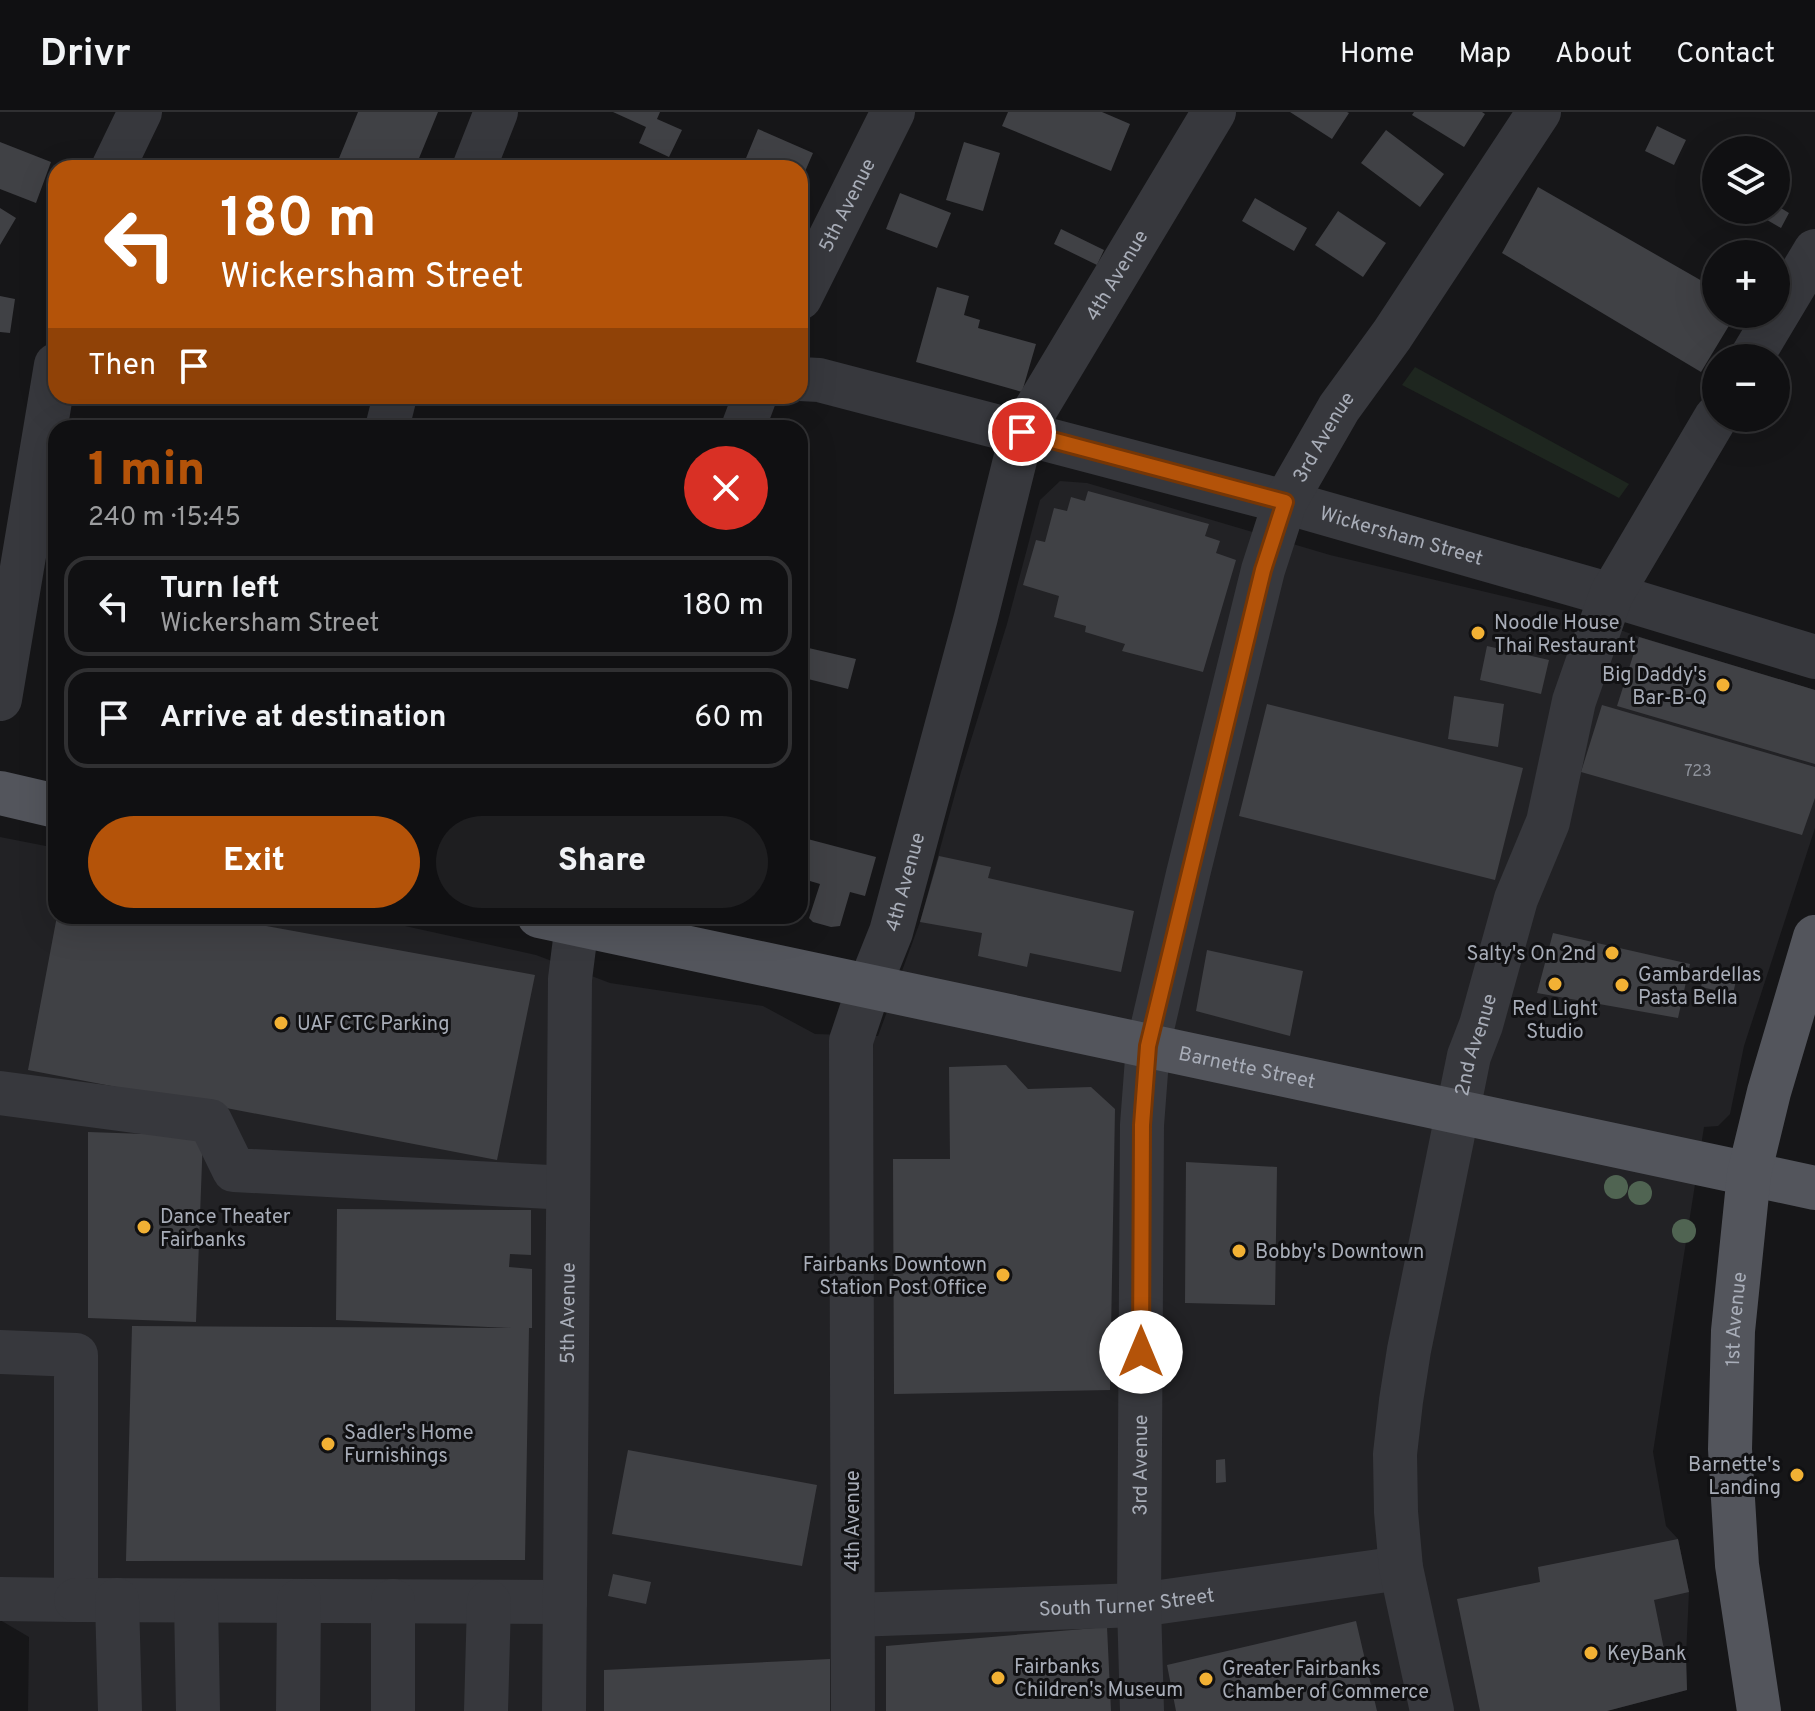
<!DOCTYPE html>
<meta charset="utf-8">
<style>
:root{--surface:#101012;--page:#1e1e20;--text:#f1f3f6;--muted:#9c9d9f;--line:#303032;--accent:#b45309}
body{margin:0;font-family:Overpass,sans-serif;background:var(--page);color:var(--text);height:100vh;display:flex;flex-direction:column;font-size:30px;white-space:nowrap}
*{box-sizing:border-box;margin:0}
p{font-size:26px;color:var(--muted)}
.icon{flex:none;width:44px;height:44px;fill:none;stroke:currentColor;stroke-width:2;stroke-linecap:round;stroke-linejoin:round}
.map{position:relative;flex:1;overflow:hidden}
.sheet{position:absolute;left:48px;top:308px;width:760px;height:504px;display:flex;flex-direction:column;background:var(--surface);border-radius:24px;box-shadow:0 8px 32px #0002,0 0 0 2px var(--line)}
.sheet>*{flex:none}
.guide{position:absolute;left:48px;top:48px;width:760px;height:244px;border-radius:24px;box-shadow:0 8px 32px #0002,0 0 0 2px var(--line);background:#b45309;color:#fff;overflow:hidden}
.controls{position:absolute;left:1702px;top:24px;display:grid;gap:16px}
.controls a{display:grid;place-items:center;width:88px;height:88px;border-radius:50%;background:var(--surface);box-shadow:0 8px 32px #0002,0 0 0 2px var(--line);font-size:40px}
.pin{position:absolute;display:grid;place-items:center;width:68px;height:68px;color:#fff;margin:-34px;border:4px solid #fff;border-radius:50%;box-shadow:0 2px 8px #0007}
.me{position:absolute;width:88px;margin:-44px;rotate:0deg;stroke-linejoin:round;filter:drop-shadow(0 0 6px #0008)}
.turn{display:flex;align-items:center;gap:28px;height:168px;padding:0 40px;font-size:36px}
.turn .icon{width:104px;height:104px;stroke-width:2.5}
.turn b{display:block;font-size:56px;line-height:68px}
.then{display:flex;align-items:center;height:76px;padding:0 40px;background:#0003;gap:16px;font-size:30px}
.round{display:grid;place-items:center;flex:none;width:84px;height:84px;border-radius:42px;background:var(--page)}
.summary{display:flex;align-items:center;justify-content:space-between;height:136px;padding:0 40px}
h1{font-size:48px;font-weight:800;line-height:60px;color:var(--accent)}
.cta{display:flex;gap:16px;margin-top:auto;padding:16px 40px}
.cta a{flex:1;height:92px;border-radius:48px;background:var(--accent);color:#fff;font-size:32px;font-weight:800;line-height:92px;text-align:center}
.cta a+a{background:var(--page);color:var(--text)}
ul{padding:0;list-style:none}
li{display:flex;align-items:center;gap:24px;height:100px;margin:0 16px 12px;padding:0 24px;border:4px solid var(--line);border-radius:24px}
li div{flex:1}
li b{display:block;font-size:30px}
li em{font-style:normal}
header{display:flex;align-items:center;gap:48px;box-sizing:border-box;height:112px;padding:0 40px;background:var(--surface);border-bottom:2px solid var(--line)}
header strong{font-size:38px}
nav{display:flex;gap:44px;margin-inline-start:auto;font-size:28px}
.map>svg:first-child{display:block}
.built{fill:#222225}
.green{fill:#1e261f}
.building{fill:#404145}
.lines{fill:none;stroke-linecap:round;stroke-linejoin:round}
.minor{stroke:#37383d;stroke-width:44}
.major{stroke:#53555c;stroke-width:44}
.tree{fill:#506452}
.route-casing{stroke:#753606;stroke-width:20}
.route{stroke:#b45309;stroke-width:14}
.poi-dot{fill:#f2b134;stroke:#111113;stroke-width:3}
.labels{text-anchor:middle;stroke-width:6;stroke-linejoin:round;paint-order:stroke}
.number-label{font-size:16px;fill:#8e929b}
.street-label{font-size:20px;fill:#a8adb8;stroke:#111113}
.poi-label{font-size:20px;fill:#a8adb8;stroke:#111113;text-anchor:start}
</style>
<header>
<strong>Drivr</strong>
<nav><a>Home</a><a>Map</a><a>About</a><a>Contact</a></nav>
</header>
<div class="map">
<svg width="1815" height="1599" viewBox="0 0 1815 1599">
<rect width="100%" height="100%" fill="#161618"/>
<path class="built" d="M1060 369 1087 371 1330 443 1566 499 1640 525 1815 578V716L1744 934 1730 1002 1718 1014 1704 1015 1653 1340 1666 1414 1678 1427 1689 1480 1686 1544 1687 1578 1607 1599H28L29 1525 0 1508V725L56 736V804H360L536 843 610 871 763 894 815 922 878 924 920 810 961 660 1007 512 1040 388Z"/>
<path class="green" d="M1415 255 1629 372 1619 386 1402 273Z"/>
<path class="building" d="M358 0H438L415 56H335Z
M613 0H660L657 7 682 18 669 45 639 31 646 15Z
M1008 0H1102L1130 12 1111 59 1002 14Z
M1290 0H1347L1349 1 1332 27Z
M1414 0H1482L1485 2 1464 35 1412 3Z
M1657 14 1686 28 1674 53 1645 39Z
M758 17 813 41 800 71V56H756L744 51Z
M1386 18 1444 62 1420 95 1361 51Z
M0 30 51 50 36 91 0 77Z
M964 30 1000 41 983 99 946 88Z
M1538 75 1716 177V202H1736L1701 260 1502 141Z
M900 81 951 101 937 136 886 117Z
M1255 86 1307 116 1294 139 1242 109Z
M1776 93 1789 101 1781 116 1750 98H1776Z
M0 96 16 106 0 133Z
M1338 99 1386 131 1363 165 1315 133Z
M1061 117 1104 138 1097 153 1054 132Z
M937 175 969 184 964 203 980 208 978 216 1036 232 1022 280 916 250Z
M0 184 15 187 10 221 0 220Z
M1088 379 1209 412 1205 424 1220 429 1216 441 1236 448 1203 560 1122 539 1125 532 1085 520 1086 514 1054 505 1059 484 1023 473 1036 428 1045 430 1054 396 1067 399 1071 385 1085 389Z
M1639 525 1815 578V652L1617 594Z
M800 534 856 547 848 577 800 565Z
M1487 534 1549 548 1541 582 1480 568Z
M1454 584 1504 592 1498 635 1448 627Z
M1267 592 1523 656 1495 768 1239 704Z
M1602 593 1815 655V686L1802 723 1581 660Z
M800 725 876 745 865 784 850 780 840 814 831 815 813 810 809 806 820 772 800 766Z
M939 744 991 755 988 766 1134 799 1121 860 1030 841 1027 855 978 844 982 821 920 810Z
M57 804H211L535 863 497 1048 28 958Z
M1553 821 1690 852 1678 906 1537 881Z
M1207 838 1303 859 1290 924 1196 899Z
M1705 857 1737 864 1733 882 1701 875Z
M1006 953 1028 977 1091 975 1115 997 1110 1278 894 1282 893 1047H950L949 955Z
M88 1020 203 1024 196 1210 88 1206Z
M1186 1050 1277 1055 1275 1193 1185 1191Z
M337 1097 531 1098V1143L510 1142 509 1155 532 1157V1216H529L525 1448 126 1449 132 1214 511 1216 336 1208Z
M628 1338 817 1373 802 1454 612 1422Z
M1225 1347 1226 1370 1216 1371V1348Z
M1678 1427 1689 1480 1654 1488 1666 1547 1686 1544 1687 1578 1607 1599H1480L1457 1487 1540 1470 1538 1455Z
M613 1462 651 1470 646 1492 608 1484Z
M1356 1509 1377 1599H1176L1167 1553Z
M1107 1515 1111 1599H886V1534Z
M830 1547V1599H604V1558Z"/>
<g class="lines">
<g class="minor">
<path d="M113 56 140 0"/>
<path d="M474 56 496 0"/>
<path id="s1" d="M800 186 893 0"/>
<path d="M1751 246 1815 139"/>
<path id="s2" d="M800 267 819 268 1285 390 1611 483 1815 545"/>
<path d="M387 316 395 284"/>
<path d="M743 316 755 284"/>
<path d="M0 587 56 253"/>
<path d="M0 981 210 1009 234 1058 568 1076"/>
<path d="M0 1240 76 1243V1488L0 1487"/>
<path d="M76 1488 565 1490"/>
<path d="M117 1488 120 1599"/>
<path d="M196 1489 198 1599"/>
<path id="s3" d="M853 1503 1139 1493 1401 1456"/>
<path d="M298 1599 299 1489"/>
<path d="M393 1599V1489"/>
<path d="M486 1599 489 1490"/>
<path id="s4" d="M564 1599 570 867 578 804"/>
<path id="s5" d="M853 1599 851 929 869 875 891 820 976 505 1022 320 1214 0"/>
<path id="s6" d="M1142 1599 1139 1493 1142 1013 1148 934 1188 762 1263 458 1285 390 1339 296 1392 223 1539 0"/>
<path id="s7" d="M1432 1599 1401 1456 1396 1400 1395 1342 1401 1289 1409 1238 1469 944 1481 913 1516 787 1548 710 1574 589 1611 483 1716 305"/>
</g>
<g class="major">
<path d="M0 681 56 694"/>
<path id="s8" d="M539 804 1815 1076"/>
<path id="s9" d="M1759 1599 1737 1453 1730 1337 1733 1219 1749 1062 1769 980 1815 825"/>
</g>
</g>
<g class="tree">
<circle cx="1616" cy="1075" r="12"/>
<circle cx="1640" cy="1081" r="12"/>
<circle cx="1684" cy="1119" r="12"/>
</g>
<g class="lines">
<defs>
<path id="route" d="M1022 320 1285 390 1263 458 1148 934 1142 1013 1141 1240"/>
</defs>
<use href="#route" class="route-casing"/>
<use href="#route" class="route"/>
</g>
<g class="poi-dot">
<circle cx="1478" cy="521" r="8"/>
<circle cx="1723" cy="573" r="8"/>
<circle cx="1612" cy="841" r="8"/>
<circle cx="1555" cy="872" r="8"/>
<circle cx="1622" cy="873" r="8"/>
<circle cx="281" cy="911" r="8"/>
<circle cx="144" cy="1115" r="8"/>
<circle cx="1239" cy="1139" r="8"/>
<circle cx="1003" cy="1163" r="8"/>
<circle cx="328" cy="1332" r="8"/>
<circle cx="1797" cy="1363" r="8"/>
<circle cx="1591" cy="1541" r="8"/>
<circle cx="998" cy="1566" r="8"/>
<circle cx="1206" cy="1567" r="8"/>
</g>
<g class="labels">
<g class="number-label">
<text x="1698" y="664">723</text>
</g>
<g class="street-label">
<text dy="7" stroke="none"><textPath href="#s1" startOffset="104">5th Avenue</textPath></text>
<text dy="7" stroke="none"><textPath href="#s5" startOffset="1486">4th Avenue</textPath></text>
<text dy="7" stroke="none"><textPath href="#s6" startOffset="1302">3rd Avenue</textPath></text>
<text dy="7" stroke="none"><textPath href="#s2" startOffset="622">Wickersham Street</textPath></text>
<text dy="7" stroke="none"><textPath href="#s5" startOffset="838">4th Avenue</textPath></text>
<text dy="7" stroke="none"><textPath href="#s7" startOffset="678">2nd Avenue</textPath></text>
<text dy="7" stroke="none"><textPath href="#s8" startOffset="724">Barnette Street</textPath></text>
<text dy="7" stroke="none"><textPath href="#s4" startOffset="398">5th Avenue</textPath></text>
<text dy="7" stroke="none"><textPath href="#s9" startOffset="394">1st Avenue</textPath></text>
<text dy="7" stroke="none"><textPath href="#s6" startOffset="246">3rd Avenue</textPath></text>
<text transform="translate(852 1409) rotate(-90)" y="7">4th Avenue</text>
<text dy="7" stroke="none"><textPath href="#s3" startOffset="274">South Turner Street</textPath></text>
</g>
<g class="poi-label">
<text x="1494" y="517">Noodle House<tspan x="1494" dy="23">Thai Restaurant</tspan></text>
<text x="1707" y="569" text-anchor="end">Big Daddy's<tspan x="1707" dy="23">Bar-B-Q</tspan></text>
<text x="1596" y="848" text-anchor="end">Salty's On 2nd</text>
<text x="1638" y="869">Gambardellas<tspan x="1638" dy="23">Pasta Bella</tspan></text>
<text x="1555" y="903" text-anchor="middle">Red Light<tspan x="1555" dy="23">Studio</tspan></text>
<text x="297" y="918">UAF CTC Parking</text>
<text x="160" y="1111">Dance Theater<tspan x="160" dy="23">Fairbanks</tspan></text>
<text x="1255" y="1146">Bobby's Downtown</text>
<text x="987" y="1159" text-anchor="end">Fairbanks Downtown<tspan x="987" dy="23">Station Post Office</tspan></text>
<text x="344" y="1327">Sadler's Home<tspan x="344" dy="23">Furnishings</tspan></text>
<text x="1781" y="1359" text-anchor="end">Barnette's<tspan x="1781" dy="23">Landing</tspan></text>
<text x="1607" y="1548">KeyBank</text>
<text x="1014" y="1561">Fairbanks<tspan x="1014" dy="23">Children's Museum</tspan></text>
<text x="1222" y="1563">Greater Fairbanks<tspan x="1222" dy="23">Chamber of Commerce</tspan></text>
</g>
</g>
</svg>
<div class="controls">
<a><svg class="icon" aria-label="layers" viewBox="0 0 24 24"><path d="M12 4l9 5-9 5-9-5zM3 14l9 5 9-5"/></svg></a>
<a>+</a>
<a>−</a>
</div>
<div class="pin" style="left:1022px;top:320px;background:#d93025"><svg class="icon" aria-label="arrive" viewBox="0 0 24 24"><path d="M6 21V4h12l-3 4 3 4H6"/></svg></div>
<svg class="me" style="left:1141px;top:1240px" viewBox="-20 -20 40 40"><circle r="19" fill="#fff"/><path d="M0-13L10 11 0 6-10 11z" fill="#b45309"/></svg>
<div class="guide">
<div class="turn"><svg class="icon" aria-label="left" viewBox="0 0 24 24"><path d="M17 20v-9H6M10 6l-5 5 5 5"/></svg><div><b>180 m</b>Wickersham Street</div></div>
<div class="then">Then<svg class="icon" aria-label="arrive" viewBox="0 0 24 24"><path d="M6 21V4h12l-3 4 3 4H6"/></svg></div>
</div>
<section class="sheet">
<div class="summary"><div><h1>1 min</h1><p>240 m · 15:45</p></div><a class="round" style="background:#d93025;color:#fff"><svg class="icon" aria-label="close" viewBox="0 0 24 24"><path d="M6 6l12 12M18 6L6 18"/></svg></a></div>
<ul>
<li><svg class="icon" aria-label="left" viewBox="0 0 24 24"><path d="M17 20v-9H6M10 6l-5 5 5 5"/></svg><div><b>Turn left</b><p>Wickersham Street</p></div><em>180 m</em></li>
<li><svg class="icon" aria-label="arrive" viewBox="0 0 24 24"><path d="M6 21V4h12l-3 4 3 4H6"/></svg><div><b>Arrive at destination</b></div><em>60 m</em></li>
</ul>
<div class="cta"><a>Exit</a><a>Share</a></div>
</section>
</div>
